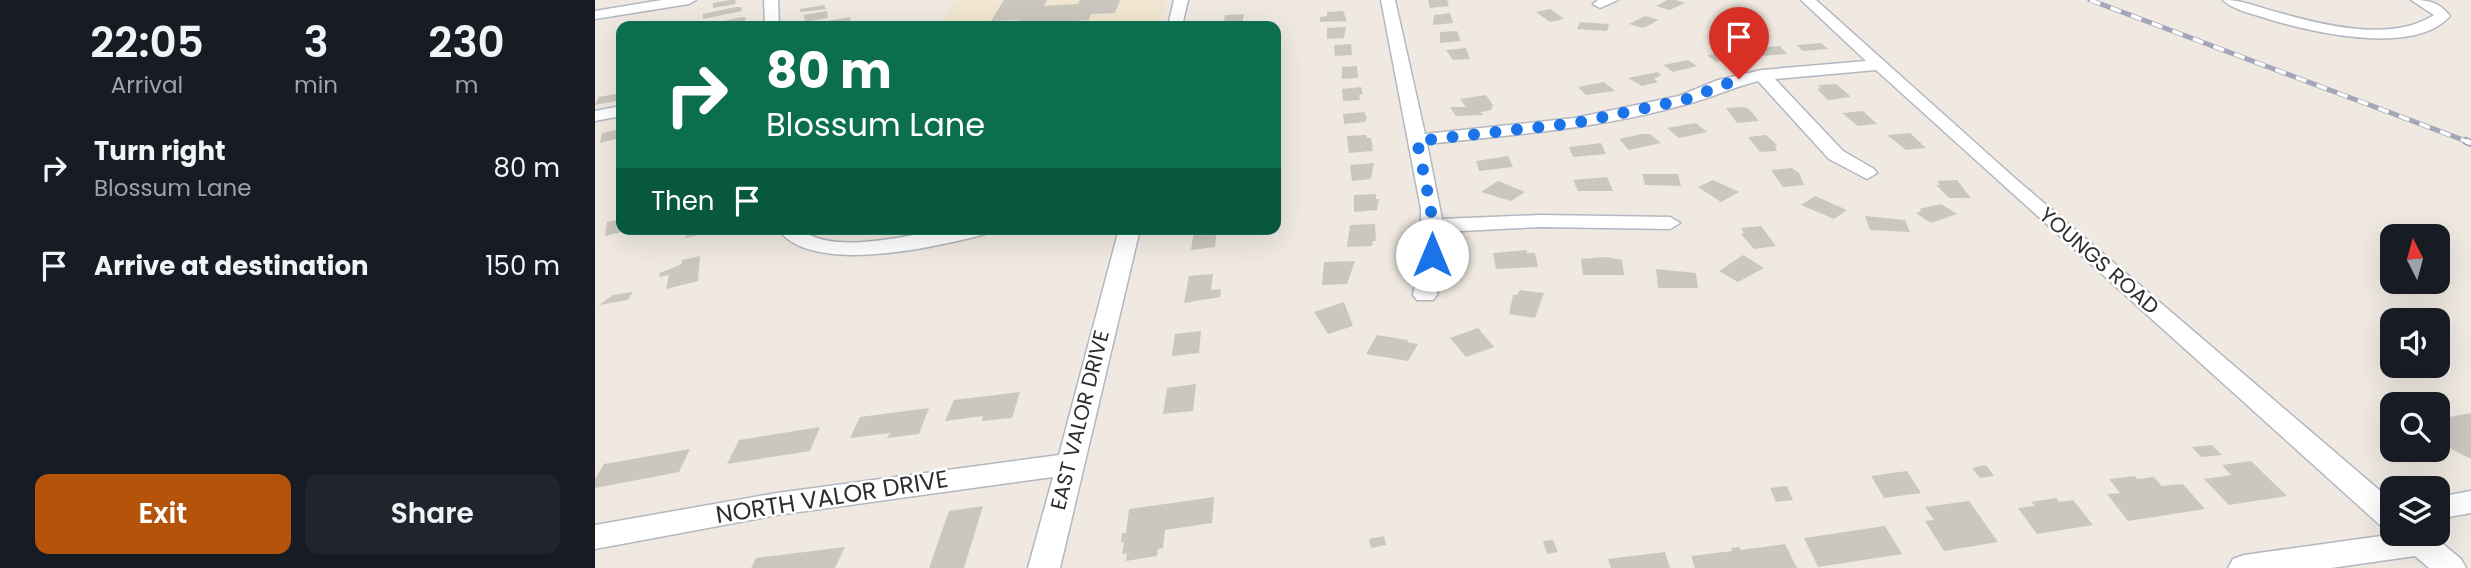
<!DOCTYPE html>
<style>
:root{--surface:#171b24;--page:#20242c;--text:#f1f3f6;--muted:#9ea1a6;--accent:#b45309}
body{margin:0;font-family:Poppins,sans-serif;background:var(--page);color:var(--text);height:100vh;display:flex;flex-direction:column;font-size:26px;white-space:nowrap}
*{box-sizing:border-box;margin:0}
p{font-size:23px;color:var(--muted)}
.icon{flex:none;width:38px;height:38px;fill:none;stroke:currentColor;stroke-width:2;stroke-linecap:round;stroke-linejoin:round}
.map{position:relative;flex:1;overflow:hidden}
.side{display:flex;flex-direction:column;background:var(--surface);width:595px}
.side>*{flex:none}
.hud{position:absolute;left:21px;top:21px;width:665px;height:214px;border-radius:14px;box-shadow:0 7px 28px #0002;background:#0b6e4f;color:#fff;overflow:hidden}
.needle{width:46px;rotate:354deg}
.controls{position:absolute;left:1785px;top:224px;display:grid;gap:14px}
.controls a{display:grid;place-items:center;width:70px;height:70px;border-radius:14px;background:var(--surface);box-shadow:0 7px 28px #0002;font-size:35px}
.pin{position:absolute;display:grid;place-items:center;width:60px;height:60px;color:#fff;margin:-72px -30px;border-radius:50% 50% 50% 0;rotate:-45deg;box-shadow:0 0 7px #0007}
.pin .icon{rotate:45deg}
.me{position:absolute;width:77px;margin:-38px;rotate:0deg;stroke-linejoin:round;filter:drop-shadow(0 0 5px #0008)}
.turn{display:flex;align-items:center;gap:24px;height:147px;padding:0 35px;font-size:32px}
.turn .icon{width:91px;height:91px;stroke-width:2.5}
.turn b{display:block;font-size:49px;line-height:60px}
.then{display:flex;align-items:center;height:66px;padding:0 35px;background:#0003;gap:14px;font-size:26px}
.eta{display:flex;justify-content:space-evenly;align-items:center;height:119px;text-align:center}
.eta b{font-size:42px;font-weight:600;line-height:49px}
.cta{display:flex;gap:14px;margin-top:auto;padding:14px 35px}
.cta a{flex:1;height:80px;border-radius:14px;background:var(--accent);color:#fff;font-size:28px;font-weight:600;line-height:80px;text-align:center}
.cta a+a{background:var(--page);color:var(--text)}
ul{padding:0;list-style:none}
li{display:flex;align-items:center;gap:21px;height:98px;padding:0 35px}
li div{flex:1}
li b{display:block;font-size:26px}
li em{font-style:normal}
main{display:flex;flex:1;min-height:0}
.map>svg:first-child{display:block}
.education{fill:#f0e6d1}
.building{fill:#cbc7bf}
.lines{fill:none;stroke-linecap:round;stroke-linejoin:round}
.minor-casing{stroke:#b4b7c1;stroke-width:3}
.minor{fill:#fff;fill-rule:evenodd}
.rail-far1-casing{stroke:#a3a6b8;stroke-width:5}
.rail-casing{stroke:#a3a6b8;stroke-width:8}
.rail-far1{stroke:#fff;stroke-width:3.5;stroke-dasharray:11;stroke-linecap:butt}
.rail{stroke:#fff;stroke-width:5;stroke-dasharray:15;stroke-linecap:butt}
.route{stroke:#1a73e8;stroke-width:12;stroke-dasharray:0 21.6}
.labels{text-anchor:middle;stroke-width:5;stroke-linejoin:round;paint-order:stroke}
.street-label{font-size:21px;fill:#2e2e2e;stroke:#fff}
.near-street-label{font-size:24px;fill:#2e2e2e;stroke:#fff}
</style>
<main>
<section class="side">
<div class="eta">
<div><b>22:05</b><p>Arrival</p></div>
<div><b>3</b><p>min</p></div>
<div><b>230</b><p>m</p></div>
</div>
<ul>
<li><svg class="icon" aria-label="right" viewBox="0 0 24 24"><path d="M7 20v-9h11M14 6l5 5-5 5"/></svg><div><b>Turn right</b><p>Blossum Lane</p></div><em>80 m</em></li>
<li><svg class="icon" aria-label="arrive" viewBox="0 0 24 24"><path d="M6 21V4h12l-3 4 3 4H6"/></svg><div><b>Arrive at destination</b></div><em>150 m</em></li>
</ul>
<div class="cta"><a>Exit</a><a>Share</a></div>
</section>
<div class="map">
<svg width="1876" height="568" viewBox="0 0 1876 568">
<rect width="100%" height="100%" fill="#efe9e1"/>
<path class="education" d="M362 0H572L565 26H344Z"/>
<path class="building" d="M135 0H140L141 4 118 8V3Z
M409 0H452L449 6 483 4 485 0H525L520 13 496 14 494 20 419 25 423 20 396 21Z
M833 0H852L854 6 835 8Z
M1072 0H1081L1090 3 1075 10 1061 6Z
M229 5 231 9 205 12V9Z
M141 7H146L147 11 108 19V14Z
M955 9 960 12 969 19 955 22 941 12Z
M232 11 233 18 210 22 209 15Z
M748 11 752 21 725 22V17L732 16V12Z
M855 13 858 23 838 25 839 15Z
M649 14 647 26 628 25 630 15Z
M1050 16 1064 20 1048 28 1034 24Z
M147 17 152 18 146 25 123 26 124 22Z
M255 17 256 23 209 26V25Z
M985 22 998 23 1014 24 1012 31 982 29Z
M751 27 749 38 732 39V28Z
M862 31 866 41 845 43V32Z
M1226 43 1233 49 1208 51 1202 45Z
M756 44 757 55 740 56 739 45Z
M1185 46 1192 54 1164 56 1158 48Z
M871 48 875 59 858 60 851 50Z
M1137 51 1147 58 1121 62 1112 55Z
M1093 60 1102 66 1078 72 1068 65Z
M762 66 763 78 747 79V67Z
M1063 72 1066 75 1059 79 1063 82 1047 86 1033 78Z
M1009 82 1020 91 991 95 983 87Z
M1241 84 1253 94 1255 97 1233 100 1222 89 1226 88 1223 85Z
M766 87 768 94 764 95 765 100 748 101 747 89Z
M26 93V100L0 105 4 97Z
M891 95 898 105 896 110 886 112 888 115 861 116 855 107H871L865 99Z
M1149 107 1154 109 1164 121 1142 123 1131 108Z
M1268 111 1282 124 1263 126 1247 113Z
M769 112 772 118 770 122 749 124 748 114Z
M1101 123 1112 132 1084 138 1072 128Z
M26 129 25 138 5 143 7 133Z
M1315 133 1331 148 1311 150 1292 135Z
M1047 134H1055L1066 143 1034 150 1024 139Z
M771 135 772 138H776L778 151 754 153 752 136Z
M1171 135 1183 146H1180L1182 151 1165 152 1153 137Z
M1006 143 1011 154 978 157 974 147Z
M913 156 918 167 884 171 881 161Z
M779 163 776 179 757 181 755 165Z
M1197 168 1204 173 1209 185 1188 187 1176 170Z
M1047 174H1083L1086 186 1050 185Z
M1012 177 1018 191H983L978 180Z
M1118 180 1144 192 1126 202 1103 187Z
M1362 180 1376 198H1354L1341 185H1345L1342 181Z
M903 181 930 192 916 201 886 192Z
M781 194V199H784L782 210 759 212V195Z
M1220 196 1252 210 1239 219 1206 205Z
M1346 204 1362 214 1336 223 1321 213 1327 211 1324 209Z
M1270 216 1310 220 1315 232 1275 230Z
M26 219V229L35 230 10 236 12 222Z
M780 224 781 241H778L777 246 752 247 755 225Z
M1166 226 1181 246 1159 249 1146 234 1149 233 1146 228Z
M69 229H116V232L91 238 92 231 68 235Z
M599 229H622L620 247 596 250Z
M931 250 932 253H940L943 267 901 269 898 253Z
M1148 255 1169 268 1143 282 1124 271Z
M105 256 103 281 71 289 74 275 64 277 65 273 87 264V260Z
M1010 257 1027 260 1029 275H988L986 259Z
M760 261 752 284 727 285 729 262Z
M1061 269 1101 273 1103 288H1063Z
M618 274 616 290 626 289 625 297 589 303 594 276Z
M925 290 949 293 940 318 914 314 918 295H922Z
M38 292 33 300 4 305 18 295Z
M749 302 758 326 733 334 719 312Z
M883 328 899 347 871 357 855 338Z
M606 331 604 353 577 356 580 334Z
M782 335 813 340 812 342 823 344 813 361 771 354Z
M601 384 598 411 568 414 572 388Z
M425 392 417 418 387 421 388 416 350 421 359 400Z
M334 408 324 434 292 438 295 433 255 438 265 417Z
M1876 413V459L1843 442V419Z
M225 427 215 451 132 464 144 440Z
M1617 445 1627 455 1606 457 1597 447Z
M95 449 84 472 0 488V479L9 464Z
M1656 461 1692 496 1634 505 1609 479 1636 475 1627 465Z
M1391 465 1399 476 1385 478 1377 468Z
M1312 471 1326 493 1289 498 1276 476Z
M1540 476 1542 479 1559 477 1567 486 1588 484 1610 509 1533 521 1512 494 1525 493 1514 479Z
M1192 486 1198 500 1181 502 1175 488Z
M619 497 617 523 570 530 568 548 563 549 562 556 531 561 532 553 527 554 529 542 526 543 527 533H531L534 509Z
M1461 498 1464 502 1478 500 1498 525 1442 534 1423 508 1440 506 1436 502Z
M1374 501 1403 542 1349 551 1330 521 1339 520 1330 507Z
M388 506 369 568H334L354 511Z
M1290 526 1307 554 1223 567 1209 538Z
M789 536 791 545 776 548 774 539Z
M958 540 963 552 952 554 948 541Z
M1190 544 1202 568H1100L1096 556 1137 551 1136 548 1144 547 1146 550Z
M250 547 240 568H156L161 558Z
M1070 552 1075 568H1016L1013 559Z"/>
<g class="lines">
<defs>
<path id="minor" d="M67 0H101L94 4 0 19V11Z
M169 0H183L184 26H170Z
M579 0H593L587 26H573Z
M786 0H800L830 134 980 118 1084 96 1123 80 1167 70 1271 61 1206 0H1221L1422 180 1797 501V529L1786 526 1281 70 1180 79 1248 151 1279 169 1282 173 1272 179 1234 159 1163 81C1139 87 1116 98 1092 104 1007 128 919 135 832 144L847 219 946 215 1075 217 1085 223 1075 229 946 227 847 232 848 255 842 295 838 300H822L818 295 826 255V209Z
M1023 0 1005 8 998 4 1003 0Z
M1628 0C1649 0 1665 8 1685 13 1731 26 1797 42 1839 15L1816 0C1834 0 1844 2 1855 16 1819 57 1713 32 1667 17 1654 13 1637 9 1628 0Z
M26 106V116L0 121V111Z
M183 229H206C237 256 311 235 349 230 364 228 381 229 397 229L394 233C346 246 216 277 183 229Z
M524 229H545L465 568H433L458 477 182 515 0 549V525L182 493 464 455Z
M1876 491V513L1843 519V497Z
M1800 534H1836L1866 559 1871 568H1834L1820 556 1736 568H1633L1638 559 1649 555Z"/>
</defs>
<use href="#minor" class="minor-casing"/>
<use href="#minor" class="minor"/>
<defs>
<path id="rail-far1" d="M1495 0 1876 143"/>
<path id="rail" d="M1871 141 1876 143"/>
</defs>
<use href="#rail-far1" class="rail-far1-casing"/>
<use href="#rail" class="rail-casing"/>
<use href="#rail-far1" class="rail-far1"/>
<use href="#rail" class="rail"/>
</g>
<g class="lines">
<path class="route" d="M837 255 836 209 822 141 980 123 1089 100 1144 79"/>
</g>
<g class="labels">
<g class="street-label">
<text transform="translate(1504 261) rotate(41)" y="7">YOUNGS ROAD</text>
<text transform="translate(485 420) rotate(-76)" y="7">EAST VALOR DRIVE</text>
</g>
<g class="near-street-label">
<text transform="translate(237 497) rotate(-9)" y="8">NORTH VALOR DRIVE</text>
</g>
</g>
</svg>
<div class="controls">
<a><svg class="needle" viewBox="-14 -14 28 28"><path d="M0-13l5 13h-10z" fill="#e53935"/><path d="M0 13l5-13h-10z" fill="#9ea1a6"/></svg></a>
<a><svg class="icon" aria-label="sound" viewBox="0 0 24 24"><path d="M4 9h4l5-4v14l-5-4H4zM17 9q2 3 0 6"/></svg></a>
<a><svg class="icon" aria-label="search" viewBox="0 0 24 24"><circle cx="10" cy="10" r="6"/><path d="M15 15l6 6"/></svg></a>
<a><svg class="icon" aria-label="layers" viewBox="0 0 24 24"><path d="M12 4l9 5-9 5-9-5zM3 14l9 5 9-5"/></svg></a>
</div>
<div class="pin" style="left:1144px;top:79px;background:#d93025"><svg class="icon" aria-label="arrive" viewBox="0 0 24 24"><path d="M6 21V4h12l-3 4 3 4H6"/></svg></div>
<svg class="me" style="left:837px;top:255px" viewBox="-20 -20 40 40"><circle r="19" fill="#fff"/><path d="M0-13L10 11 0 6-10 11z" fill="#1a73e8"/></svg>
<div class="hud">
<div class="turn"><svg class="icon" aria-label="right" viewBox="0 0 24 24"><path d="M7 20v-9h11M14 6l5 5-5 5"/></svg><div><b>80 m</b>Blossum Lane</div></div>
<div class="then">Then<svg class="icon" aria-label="arrive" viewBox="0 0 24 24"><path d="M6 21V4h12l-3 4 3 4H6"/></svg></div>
</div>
</div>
</main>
